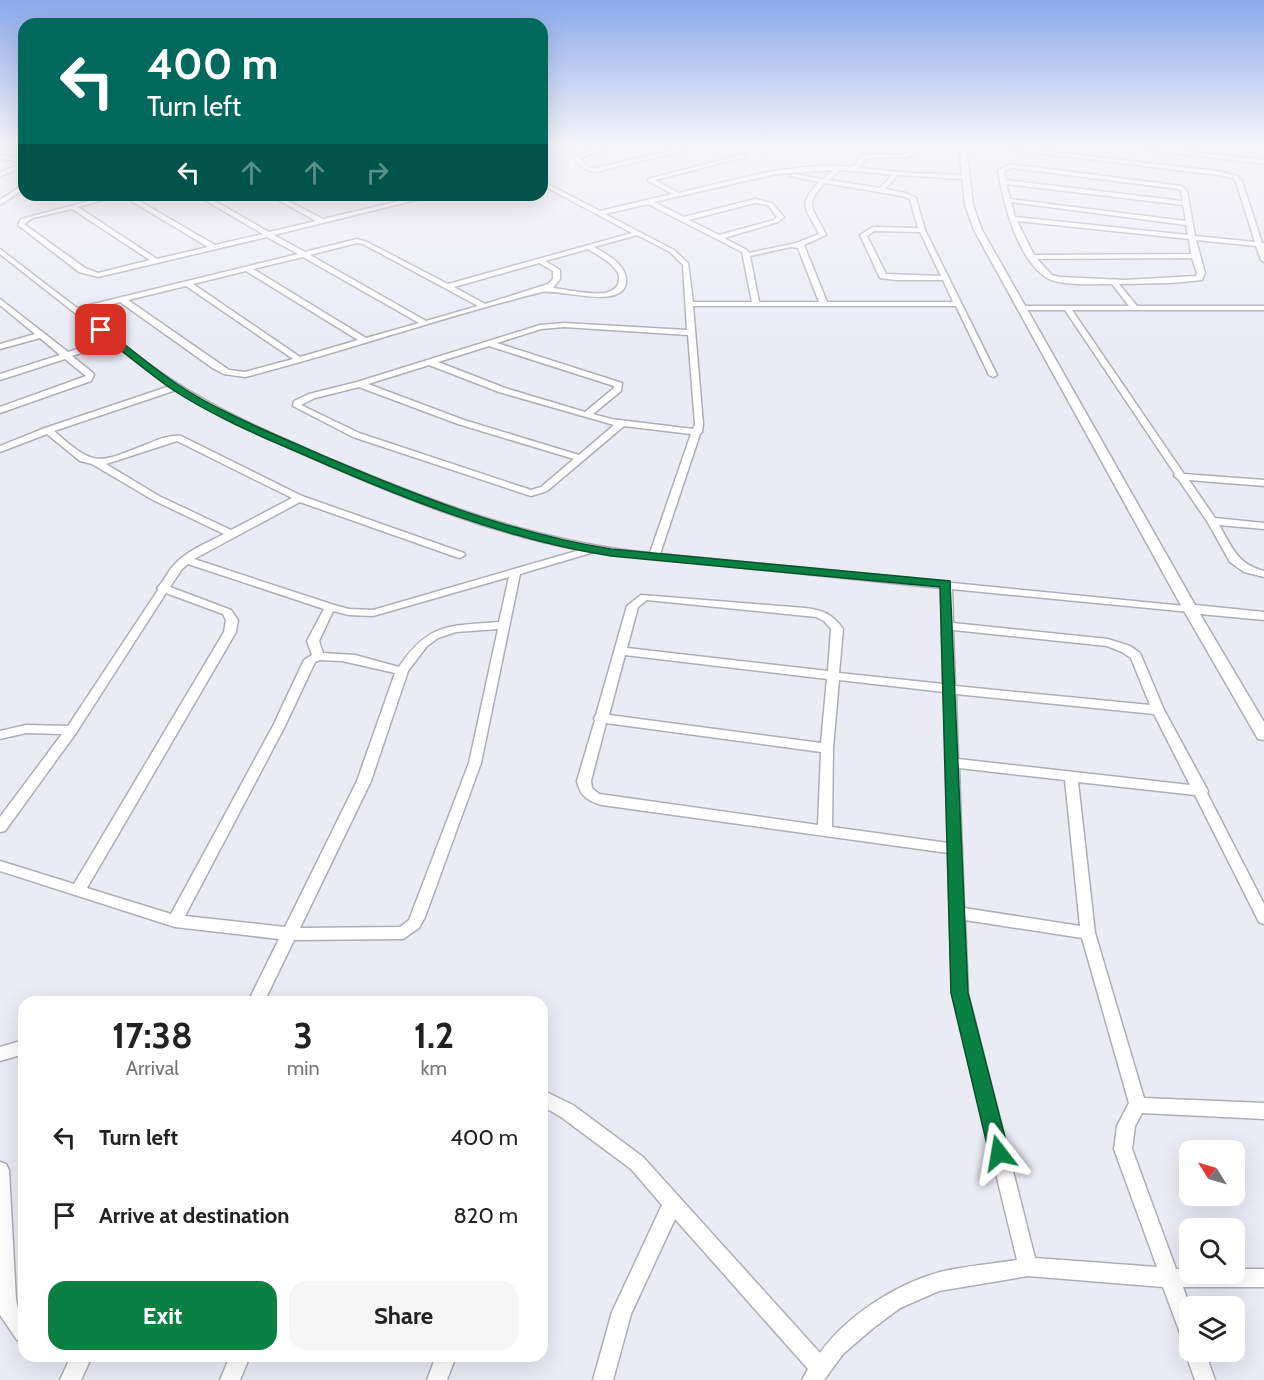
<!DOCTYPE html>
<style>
:root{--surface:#fff;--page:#f6f6f6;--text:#222;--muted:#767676;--accent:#0b8043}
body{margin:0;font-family:Cabin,sans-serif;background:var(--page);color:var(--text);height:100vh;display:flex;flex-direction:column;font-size:22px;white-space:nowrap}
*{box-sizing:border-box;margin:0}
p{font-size:20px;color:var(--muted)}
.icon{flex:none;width:33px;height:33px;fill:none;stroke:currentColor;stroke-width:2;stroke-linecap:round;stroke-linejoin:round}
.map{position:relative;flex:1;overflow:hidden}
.sheet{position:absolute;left:18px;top:996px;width:530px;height:366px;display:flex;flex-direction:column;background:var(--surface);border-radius:18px;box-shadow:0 6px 24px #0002}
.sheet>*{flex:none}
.hud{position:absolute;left:18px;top:18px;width:530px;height:183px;border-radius:18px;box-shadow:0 6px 24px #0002;background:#00695c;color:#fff;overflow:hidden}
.needle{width:39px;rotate:307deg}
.tools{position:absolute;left:1179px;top:1140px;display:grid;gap:12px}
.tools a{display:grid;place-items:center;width:66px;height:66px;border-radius:12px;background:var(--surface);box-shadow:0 6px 24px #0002;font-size:30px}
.pin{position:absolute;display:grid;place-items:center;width:51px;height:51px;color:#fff;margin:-26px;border-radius:12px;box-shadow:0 3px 9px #0006}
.me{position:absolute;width:66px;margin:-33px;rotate:346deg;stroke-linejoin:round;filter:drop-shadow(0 0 4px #0008)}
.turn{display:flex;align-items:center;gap:21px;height:126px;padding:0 30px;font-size:27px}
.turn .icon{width:78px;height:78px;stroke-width:2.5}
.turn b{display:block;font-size:42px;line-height:51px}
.lanes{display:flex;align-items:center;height:57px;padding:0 30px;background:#0003;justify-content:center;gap:30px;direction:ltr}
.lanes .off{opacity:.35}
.eta{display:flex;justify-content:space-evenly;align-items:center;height:102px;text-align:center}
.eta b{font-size:36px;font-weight:700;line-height:42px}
.button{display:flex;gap:12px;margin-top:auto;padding:12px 30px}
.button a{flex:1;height:69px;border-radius:18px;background:var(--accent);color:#fff;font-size:24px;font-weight:700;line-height:69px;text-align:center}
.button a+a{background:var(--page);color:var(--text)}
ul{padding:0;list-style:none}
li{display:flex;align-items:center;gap:18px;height:78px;padding:0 30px}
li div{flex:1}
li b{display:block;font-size:22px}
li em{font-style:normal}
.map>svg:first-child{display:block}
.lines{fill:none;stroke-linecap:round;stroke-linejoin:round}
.minor-casing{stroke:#aeaeb7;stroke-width:3}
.tertiary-casing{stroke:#aeaeb7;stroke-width:3}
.minor{fill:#fff;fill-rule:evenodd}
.tertiary{fill:#fff;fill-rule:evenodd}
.route{fill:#0b8043;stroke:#07532c;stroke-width:1.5}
</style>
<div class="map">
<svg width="1264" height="1380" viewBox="0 0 1264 1380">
<rect width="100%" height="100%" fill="#ebebf4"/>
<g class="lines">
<defs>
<path id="minor" d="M606 146H616L579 158 589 167 595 168 692 146H704L595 172 585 169 572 157Z
M910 146H916L913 154 908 157 867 158 859 168 911 173 964 175 967 177 964 179 898 175 885 189 906 193 916 198 925 230 997 375 993 377 989 375 956 306H693L703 424 702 432 700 434 660 554 1194 607 1196 609 1190 612 952 589 953 623 1108 639 1130 646 1140 653 1164 710 1208 791 1207 793 1264 904V924L1259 922 1195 795 1078 782 1095 933 1144 1098 1264 1103V1119L1142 1113 1135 1126 1132 1149 1176 1269H1190V1274H1234V1269H1264V1287H1183L1190 1306V1344L1183 1341 1163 1287 1028 1276 939 1291 900 1308 872 1329 843 1354 824 1380H802L808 1369 675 1219 631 1314 613 1380H593L612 1312 662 1205 631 1169 561 1117 542 1106V1090L573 1105 643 1157 820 1353C846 1316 896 1284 940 1272 965 1266 992 1264 1017 1260L952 993 948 853 602 805C588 801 580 796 577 781L595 720 594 718 596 715 627 606 641 595 805 608C822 610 833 614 843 629L839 673 943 684 941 588 594 552 520 574 481 763 425 917 419 928 403 939 294 940 264 1002H248L279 939 175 927 0 871V861L74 884 224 632 226 620 223 614 166 593 76 733 5 831 0 832V817L62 734 26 733 0 739V731L26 725 68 726 158 590 157 588C164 582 167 572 174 565 186 551 207 543 224 534L153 500 92 464 80 461 47 434 0 452V446L45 428 170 386 112 343 72 356 93 373 94 375 91 381 0 413V407L86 376 65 359 0 380V374L60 355 40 338 0 349V344L35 334 0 305V299L68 352 108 339 0 254V249L77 308 298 254 267 237 98 277 79 272 18 225 21 219 112 195H129L215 245 263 234 196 195H204L269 232 316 221 269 195H277L323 219 425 195H436L274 235 305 252 357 239 367 242 448 284 632 233 542 185V181L600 211 672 194 648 181V179L744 154 746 157 655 180 679 193C735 180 795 161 853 167L863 155 905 154 908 152ZM833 170 823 179 793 174 790 176 819 182C795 207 808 210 819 234L796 243 749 253 747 250 724 238 778 222 784 217 772 203 755 199 684 217 654 202 776 174ZM840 170H843L892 175 880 188 829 180ZM825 183 902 196 910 199 918 228 873 227 860 235 880 278 896 280H943L953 302H827L804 245 826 235C816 211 801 207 825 183ZM122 195 123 196 208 247 157 259 78 207ZM755 203 768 205 777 217 774 220 719 235 689 220ZM648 204 742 252 752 302H693L688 263 674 250 605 214ZM72 209 150 260 98 273 85 268 24 224 33 218ZM874 231 920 232 941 276 886 274 867 236ZM637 235 670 252 683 265 687 330 564 323 540 325 357 382 309 394 294 401 293 406 353 437 531 496 547 491 624 426 691 434 650 553C538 542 434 503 332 460 277 436 222 413 172 380 140 360 112 335 82 312L120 302 214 369 224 374 245 377C344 352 442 317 542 292 559 288 629 313 626 278 624 263 606 254 594 247ZM357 243 363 244 478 306 426 321 310 255ZM791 247 798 248 819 302H759L750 256ZM588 249C599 256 627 269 617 286 614 290 609 292 605 293 589 295 569 290 553 288L560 279V270L545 261ZM303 257 419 323 366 338 253 269ZM539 263 553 271V279L548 284 485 304 454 287ZM246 271 358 340 300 357 193 284ZM186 286 293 359 245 372 229 370 128 300ZM564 327 688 335 695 424 693 429 611 419 593 414 621 391 622 383 497 343 541 329ZM489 346 614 386V388L585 412 505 388 438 362ZM429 365 499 392 614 425 579 455 464 420 368 384ZM359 387 458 424 574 459 541 487 531 490 359 433 301 405 315 398ZM176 390C226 421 280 444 335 468 413 502 495 534 580 550L373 610 349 609 334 605 194 559 300 502 456 557 460 558 465 555 464 553 302 496 181 436C171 435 159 439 150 443 98 463 97 469 54 431ZM177 441 292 498 231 530 159 496 106 464ZM188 564 324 609 307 641 312 655 304 660 273 726 171 914 87 888 236 632 238 620 231 610 170 587 182 569ZM509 577 499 622C450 626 429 622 399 667L355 655 323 653 319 641 333 611 349 615 373 616ZM647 600 816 617 824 621 831 629 828 671 627 648 638 607ZM498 629 469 763 409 920 400 927 300 928 371 781 408 671 427 646 438 638 456 632ZM953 630 1107 646 1122 652 1131 658 1150 705 955 686ZM625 655 827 679 821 743 609 715ZM320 660 342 661 395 673 357 781 285 927 185 916 285 726 315 662ZM839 680 944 692 948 843 832 827 833 748ZM956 694 1154 714 1190 785 958 759ZM606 723 821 752 818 825 599 794 592 788 591 781ZM959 768 1065 780 1080 926 964 908ZM965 920 1082 938 1129 1103 1117 1126 1114 1149 1157 1267 1035 1258 968 993Z
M982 146H1002L1217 171 1237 176 1242 181 1262 243H1264V262L1261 260 1256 246 1196 240 1205 273 1202 280 1172 283 1119 284 1137 306H1264V310H1072L1184 474 1264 480V486L1189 480 1215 518 1264 523V529L1219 525C1232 547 1237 564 1264 571V577L1244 572 1230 562 1207 521 1178 479 1174 476 1175 474 1065 310H1024L1020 308 1024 306H1129L1112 284C1096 284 1059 286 1047 278 1017 259 1003 202 998 170L1011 164 1182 186 1187 191 1195 236 1255 242 1236 182 1233 178 1217 175ZM1012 168 1178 189 1181 191 1183 201 1006 180 1004 171ZM1006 184 1183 205 1186 221 1010 199ZM1011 202 1186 225 1188 235 1015 217ZM1017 221 1189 239 1191 254 1034 255ZM1192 258 1197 273 1196 276 1125 280 1060 277 1052 275 1037 259Z
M1118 146H1139L1264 160V164Z
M1250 146H1264V150L1251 147Z
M0 155 24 158V162L0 159Z
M24 163V167L0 176V172Z
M24 184V189L0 205V200Z
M24 1040V1054L0 1061V1047Z
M0 1162 6 1164 9 1170 16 1299 18 1309 24 1317V1343L17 1340 0 1315Z
M1190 1344V1352H1205L1215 1380H1195L1185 1352Z
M71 1356H92L81 1380H60Z
M230 1356H250L240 1380H220Z
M436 1356H456L447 1380H427Z"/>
<path id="tertiary" d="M959 146H966L973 205 982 230 1195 605 1264 612V620L1200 614 1264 722V740L1258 739 1183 609 974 230 965 205Z"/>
</defs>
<use href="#minor" class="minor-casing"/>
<use href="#tertiary" class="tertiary-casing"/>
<use href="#minor" class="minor"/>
<use href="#tertiary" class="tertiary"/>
</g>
<linearGradient id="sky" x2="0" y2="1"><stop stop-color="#8ba9ea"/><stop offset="0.43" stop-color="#f6f6fa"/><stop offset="1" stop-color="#f6f6fa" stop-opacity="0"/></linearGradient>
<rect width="1264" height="339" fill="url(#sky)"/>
<path class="route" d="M98 328H104C128 347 152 367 177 384 217 411 267 431 312 451 407 492 508 533 611 549L950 581 968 993 1009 1153 1006 1160 999 1162 992 1160 989 1153 951 993 940 587 611 556C504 539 399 497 300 453 257 435 209 414 170 388 145 370 122 351 98 332Z"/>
</svg>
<div class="tools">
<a><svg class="needle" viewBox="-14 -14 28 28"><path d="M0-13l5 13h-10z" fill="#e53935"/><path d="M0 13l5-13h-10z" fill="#767676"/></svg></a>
<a><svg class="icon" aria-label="search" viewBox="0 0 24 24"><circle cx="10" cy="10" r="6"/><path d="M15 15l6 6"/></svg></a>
<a><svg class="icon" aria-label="layers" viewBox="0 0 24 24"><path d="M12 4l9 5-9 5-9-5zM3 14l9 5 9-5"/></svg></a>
</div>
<div class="pin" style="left:101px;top:330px;background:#d93025"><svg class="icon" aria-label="arrive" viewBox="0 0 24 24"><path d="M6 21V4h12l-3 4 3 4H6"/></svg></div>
<svg class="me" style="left:999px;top:1153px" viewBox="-20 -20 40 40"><path d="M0-17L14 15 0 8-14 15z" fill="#0b8043" stroke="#fff" stroke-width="4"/></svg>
<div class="hud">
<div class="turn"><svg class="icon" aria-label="left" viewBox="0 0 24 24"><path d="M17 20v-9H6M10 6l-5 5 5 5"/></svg><div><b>400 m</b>Turn left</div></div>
<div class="lanes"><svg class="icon" aria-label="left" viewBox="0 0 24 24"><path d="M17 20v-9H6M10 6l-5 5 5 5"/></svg><svg class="icon off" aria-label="ahead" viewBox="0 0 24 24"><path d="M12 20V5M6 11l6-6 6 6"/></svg><svg class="icon off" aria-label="ahead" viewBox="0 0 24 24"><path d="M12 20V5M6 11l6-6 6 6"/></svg><svg class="icon off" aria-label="right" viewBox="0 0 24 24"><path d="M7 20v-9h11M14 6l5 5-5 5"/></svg></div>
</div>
<section class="sheet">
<div class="eta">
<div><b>17:38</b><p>Arrival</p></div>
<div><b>3</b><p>min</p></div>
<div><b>1.2</b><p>km</p></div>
</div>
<ul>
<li><svg class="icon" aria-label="left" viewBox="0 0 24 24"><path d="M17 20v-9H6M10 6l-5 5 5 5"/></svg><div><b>Turn left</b></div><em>400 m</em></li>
<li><svg class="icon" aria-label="arrive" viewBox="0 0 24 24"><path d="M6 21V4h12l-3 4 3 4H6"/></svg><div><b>Arrive at destination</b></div><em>820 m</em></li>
</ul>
<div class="button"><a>Exit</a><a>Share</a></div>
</section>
</div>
